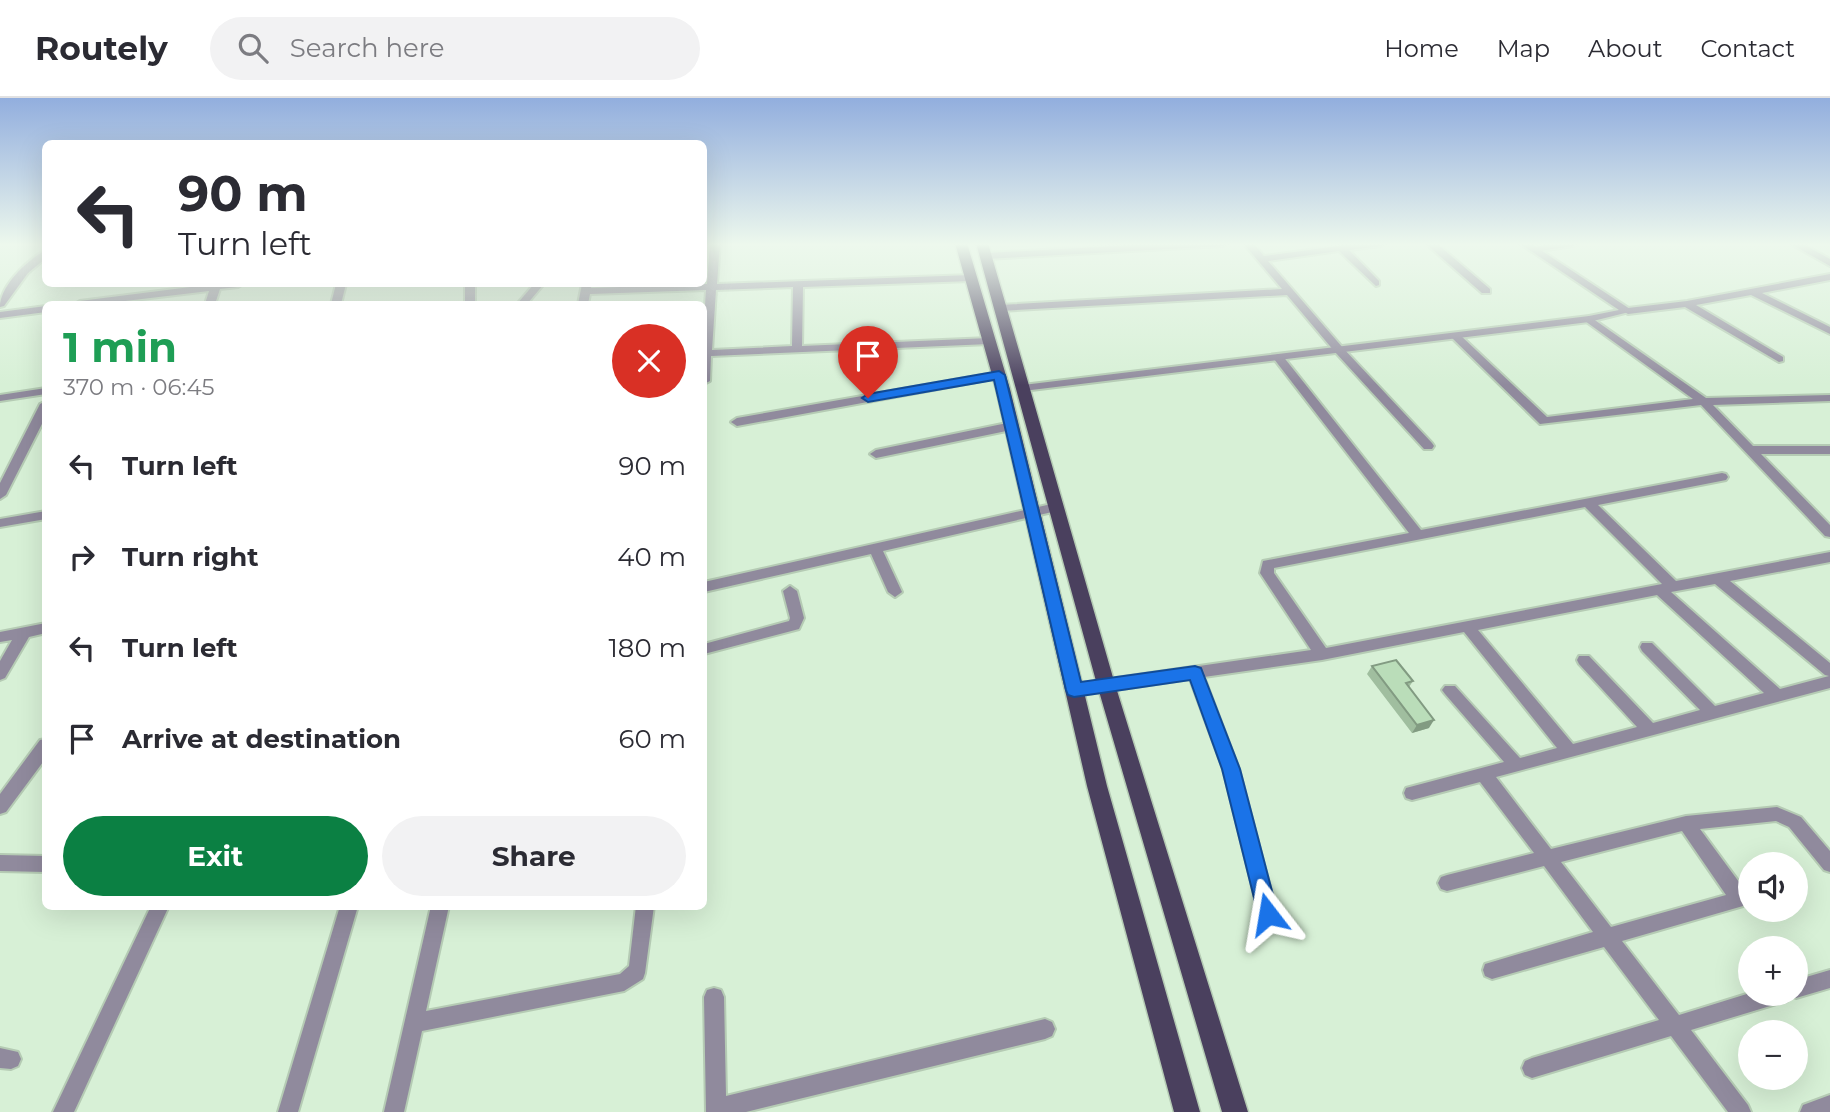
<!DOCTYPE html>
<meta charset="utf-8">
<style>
:root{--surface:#fff;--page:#f2f2f3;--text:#2b2b33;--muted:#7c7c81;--line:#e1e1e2;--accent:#0b8043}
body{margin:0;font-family:Montserrat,sans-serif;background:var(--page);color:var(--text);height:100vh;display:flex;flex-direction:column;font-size:26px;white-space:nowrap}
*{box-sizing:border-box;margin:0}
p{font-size:23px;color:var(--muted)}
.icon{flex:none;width:38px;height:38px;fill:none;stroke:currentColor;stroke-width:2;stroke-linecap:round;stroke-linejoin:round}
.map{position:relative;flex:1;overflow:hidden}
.details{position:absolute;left:42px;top:203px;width:665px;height:609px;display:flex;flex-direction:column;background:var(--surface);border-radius:10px;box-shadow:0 7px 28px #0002}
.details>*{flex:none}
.banner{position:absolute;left:42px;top:42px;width:665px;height:147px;border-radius:10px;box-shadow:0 7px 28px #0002;background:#fff;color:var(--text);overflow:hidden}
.tools{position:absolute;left:1738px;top:754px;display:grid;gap:14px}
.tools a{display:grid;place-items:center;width:70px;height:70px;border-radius:50%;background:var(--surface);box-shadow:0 7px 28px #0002;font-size:35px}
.pin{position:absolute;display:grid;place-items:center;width:60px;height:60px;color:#fff;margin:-72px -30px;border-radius:50% 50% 50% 0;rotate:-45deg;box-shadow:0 0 7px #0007}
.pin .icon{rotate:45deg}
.me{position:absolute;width:77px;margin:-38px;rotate:346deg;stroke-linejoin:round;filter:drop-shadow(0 0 5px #0008)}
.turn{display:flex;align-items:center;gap:24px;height:147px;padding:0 21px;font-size:32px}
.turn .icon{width:91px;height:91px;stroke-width:2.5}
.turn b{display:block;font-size:49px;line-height:60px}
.round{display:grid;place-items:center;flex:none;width:74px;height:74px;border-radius:37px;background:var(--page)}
.summary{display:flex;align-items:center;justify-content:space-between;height:119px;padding:0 21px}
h1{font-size:42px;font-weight:700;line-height:52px;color:#1e9e55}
.primary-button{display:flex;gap:14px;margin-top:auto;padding:14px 21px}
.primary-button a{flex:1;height:80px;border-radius:42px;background:var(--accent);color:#fff;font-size:28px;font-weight:700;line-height:80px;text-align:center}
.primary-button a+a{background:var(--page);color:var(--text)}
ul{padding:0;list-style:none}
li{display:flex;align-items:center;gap:21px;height:91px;padding:0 21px}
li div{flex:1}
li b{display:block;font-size:26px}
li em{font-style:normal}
header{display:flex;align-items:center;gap:42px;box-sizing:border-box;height:98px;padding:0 35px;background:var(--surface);border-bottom:2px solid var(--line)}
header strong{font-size:33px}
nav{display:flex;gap:38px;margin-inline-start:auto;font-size:24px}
.search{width:490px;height:63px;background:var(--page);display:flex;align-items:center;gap:18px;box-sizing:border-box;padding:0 24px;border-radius:38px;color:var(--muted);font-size:26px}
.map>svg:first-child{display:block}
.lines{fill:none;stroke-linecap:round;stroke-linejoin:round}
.minor-casing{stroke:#b5cbb4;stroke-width:4}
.tertiary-casing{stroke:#b5cbb4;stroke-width:4}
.primary-casing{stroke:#b5cbb4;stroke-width:3}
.minor{fill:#908a9d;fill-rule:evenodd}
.tertiary{fill:#908a9d;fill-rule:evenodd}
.primary{fill:#4a405e;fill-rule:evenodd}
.wall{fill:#a0be9f}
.shaded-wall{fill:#829b82}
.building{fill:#baddb9;stroke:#829b82;stroke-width:2}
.route{fill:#1a73e8;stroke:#114b97;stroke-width:2}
</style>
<header>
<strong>Routely</strong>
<div class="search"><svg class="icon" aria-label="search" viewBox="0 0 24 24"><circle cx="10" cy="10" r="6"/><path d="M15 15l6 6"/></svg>Search here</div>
<nav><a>Home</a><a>Map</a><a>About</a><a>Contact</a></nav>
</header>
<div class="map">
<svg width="1830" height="1014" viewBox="0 0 1830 1014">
<rect width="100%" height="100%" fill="#d7f0d6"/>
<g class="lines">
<defs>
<path id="minor" d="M710 145H720L717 186 971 177 976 180 971 183 803 189 802 248 989 240 994 243 989 246 711 258 710 283 704 286V224L706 192 590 196 588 206H578L582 186H592L591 190 707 186ZM793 189 792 248 712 252 716 192Z
M1172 145H1228L1223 148 986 161 981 158 986 155Z
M1243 145H1253L1264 158 1360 145H1386L1381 148 1349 152 1379 183V187L1376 188 1339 153 1268 163 1343 250 1432 345 1434 348 1432 351H1424L1335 254 1287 197 1000 213 995 210 1000 207 1282 191Z
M1425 145H1436L1490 191V195H1482Z
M1554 145H1578L1573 148 1533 154 1528 151Z
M1789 145H1801L1830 161V168Z
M46 152V160L28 175 4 208 0 209C0 188 27 162 46 152Z
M1830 176V182L1762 195 1830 229V236L1751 197 1696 207 1783 259V263L1779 264 1685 209 1628 216 1623 213 1628 210 1687 203Z
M214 186H243L238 189 220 191 215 206H205L209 193 100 206H75L80 203Z
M336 186H346L341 206H331Z
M465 186H475V206H465Z
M46 208V214L0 220V214Z
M1589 218 1706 300 1830 297V303L1713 307 1753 348H1830V356H1761L1830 427V439L1825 438 1701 307 1540 326 1450 238 1455 235 1459 236 1547 319 1693 301 1585 223 1584 221Z
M1278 256 1282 257 1421 432 1722 375 1726 376 1728 379 1726 382 1598 407 1676 483 1830 454V464L1730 483 1830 565V590L1496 679 1551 751 1686 718 1777 709 1801 719 1830 753V774L1824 772 1789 729 1776 723 1700 731 1739 784 1746 802 1743 808 1622 843 1679 917 1750 895 1796 896V882L1830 872V890L1796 900 1789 897 1787 903 1780 905 1691 932 1748 1007 1751 1014H1728L1671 938 1532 980 1525 977 1522 970 1525 963 1532 960 1659 922 1604 849 1492 881 1485 878 1483 872 1485 866 1593 834 1544 768 1447 793 1441 791 1438 785 1441 779 1447 777 1534 755 1480 684 1412 702 1406 700 1404 695 1406 690 1504 664 1445 596 1442 592 1445 588H1455L1520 660 1557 650 1464 534 1322 562 1204 579 1239 671 1277 816 1274 822 1268 824 1262 822 1259 816 1223 671 1190 581 1074 598 1069 596 1066 592 1069 588 1074 586 1311 552 1260 475 1263 463 1409 435 1274 261 1273 259ZM1585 409 1662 486 1326 550 1274 475V470ZM1715 486 1825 577 1829 578 1780 591 1671 494ZM1657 497 1764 595 1715 608 1652 545H1642L1640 549 1642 553 1700 612 1653 625 1589 558H1579L1577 562 1579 566 1637 629 1573 646 1478 532ZM1682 733 1726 797 1611 829 1561 764Z
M999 274 1005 277 1003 279 737 328 731 324 737 320Z
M46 290V296L0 303V297Z
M46 303V318L6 397 0 401V385L40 306Z
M1012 324 1018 328 1016 331 876 360 870 356 876 352Z
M1056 405 1062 409 1061 412 883 453 902 494 895 499 888 494 871 456 704 494V484Z
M46 413V421L0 429V421Z
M790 488 797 493 804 520 799 531 704 556V546L789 523 790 520 783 493Z
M46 525V535L29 539 5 580 0 582V563L12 542 0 544V534Z
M46 641V660L6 714 0 716V696L40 642Z
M0 757 46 758V774L0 773Z
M340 808H358L298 1014H278Z
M431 808H449L426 913 620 876 629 868 636 808H654L645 875 643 881 624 893 422 933 404 1014H384Z
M714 890 721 892 724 899 726 998 1045 921 1052 924 1055 931 1052 938 1045 941 746 1014H706L704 899 707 892Z
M0 950 18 954 21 961 18 968 11 971 0 970Z
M1830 997V1014H1800L1803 1007Z"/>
<path id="tertiary" d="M1519 145H1530L1633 213 1589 224 1023 293 1017 290 1023 287 1589 218 1619 212Z
M534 186H544L527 206H517Z
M151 808H169L74 1014H53Z"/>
<path id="primary" d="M955 145H967L1010 291 1107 688 1200 1014H1174L1087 688 996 291Z
M976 145H988L1114 583 1248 1014H1222L1096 583Z"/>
</defs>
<use href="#minor" class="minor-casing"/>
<use href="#tertiary" class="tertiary-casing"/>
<use href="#primary" class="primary-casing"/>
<use href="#minor" class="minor"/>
<use href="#tertiary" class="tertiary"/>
<use href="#primary" class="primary"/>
</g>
<path class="wall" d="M1372 568 1413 583 1409 589 1429 630 1412 635 1367 576Z"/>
<path class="shaded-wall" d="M1434 622 1429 630 1412 635 1417 627Z"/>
<path class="building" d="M1396 562 1413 583 1406 585 1434 622 1417 627 1372 568Z"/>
<linearGradient id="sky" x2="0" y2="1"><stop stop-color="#92aede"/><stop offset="0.51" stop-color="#edf8ed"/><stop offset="1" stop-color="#edf8ed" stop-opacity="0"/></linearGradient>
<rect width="1830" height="287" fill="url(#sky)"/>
<path class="route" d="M999 273 1005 277 1081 584 1195 568 1201 570 1240 671 1278 816 1275 823 1268 826 1261 823 1258 816 1222 671 1190 582 1074 599 1068 597 1066 592 994 282 868 304 862 300 868 296Z"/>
</svg>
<div class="tools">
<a><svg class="icon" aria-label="sound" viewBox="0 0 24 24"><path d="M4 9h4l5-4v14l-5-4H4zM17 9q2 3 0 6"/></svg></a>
<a>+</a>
<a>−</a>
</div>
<div class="pin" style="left:868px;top:300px;background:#d93025"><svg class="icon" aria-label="arrive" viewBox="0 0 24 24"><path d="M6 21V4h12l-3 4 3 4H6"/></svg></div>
<svg class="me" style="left:1268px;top:816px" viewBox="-20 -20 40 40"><path d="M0-17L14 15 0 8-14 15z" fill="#1a73e8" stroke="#fff" stroke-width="4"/></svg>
<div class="banner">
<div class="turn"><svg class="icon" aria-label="left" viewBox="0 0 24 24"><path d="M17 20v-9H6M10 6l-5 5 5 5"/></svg><div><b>90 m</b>Turn left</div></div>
</div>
<section class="details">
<div class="summary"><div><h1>1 min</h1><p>370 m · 06:45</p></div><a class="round" style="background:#d93025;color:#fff"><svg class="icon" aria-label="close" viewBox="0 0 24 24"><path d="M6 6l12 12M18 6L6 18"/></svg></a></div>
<ul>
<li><svg class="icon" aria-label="left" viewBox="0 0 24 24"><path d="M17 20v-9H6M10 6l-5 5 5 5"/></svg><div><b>Turn left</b></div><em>90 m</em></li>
<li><svg class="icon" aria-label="right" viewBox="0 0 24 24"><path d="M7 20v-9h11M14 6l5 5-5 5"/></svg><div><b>Turn right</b></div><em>40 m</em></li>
<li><svg class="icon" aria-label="left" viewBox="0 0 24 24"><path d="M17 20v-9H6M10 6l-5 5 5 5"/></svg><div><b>Turn left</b></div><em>180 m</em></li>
<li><svg class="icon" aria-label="arrive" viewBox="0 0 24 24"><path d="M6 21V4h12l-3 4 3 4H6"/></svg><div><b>Arrive at destination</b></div><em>60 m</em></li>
</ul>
<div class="primary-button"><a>Exit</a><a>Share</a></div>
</section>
</div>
